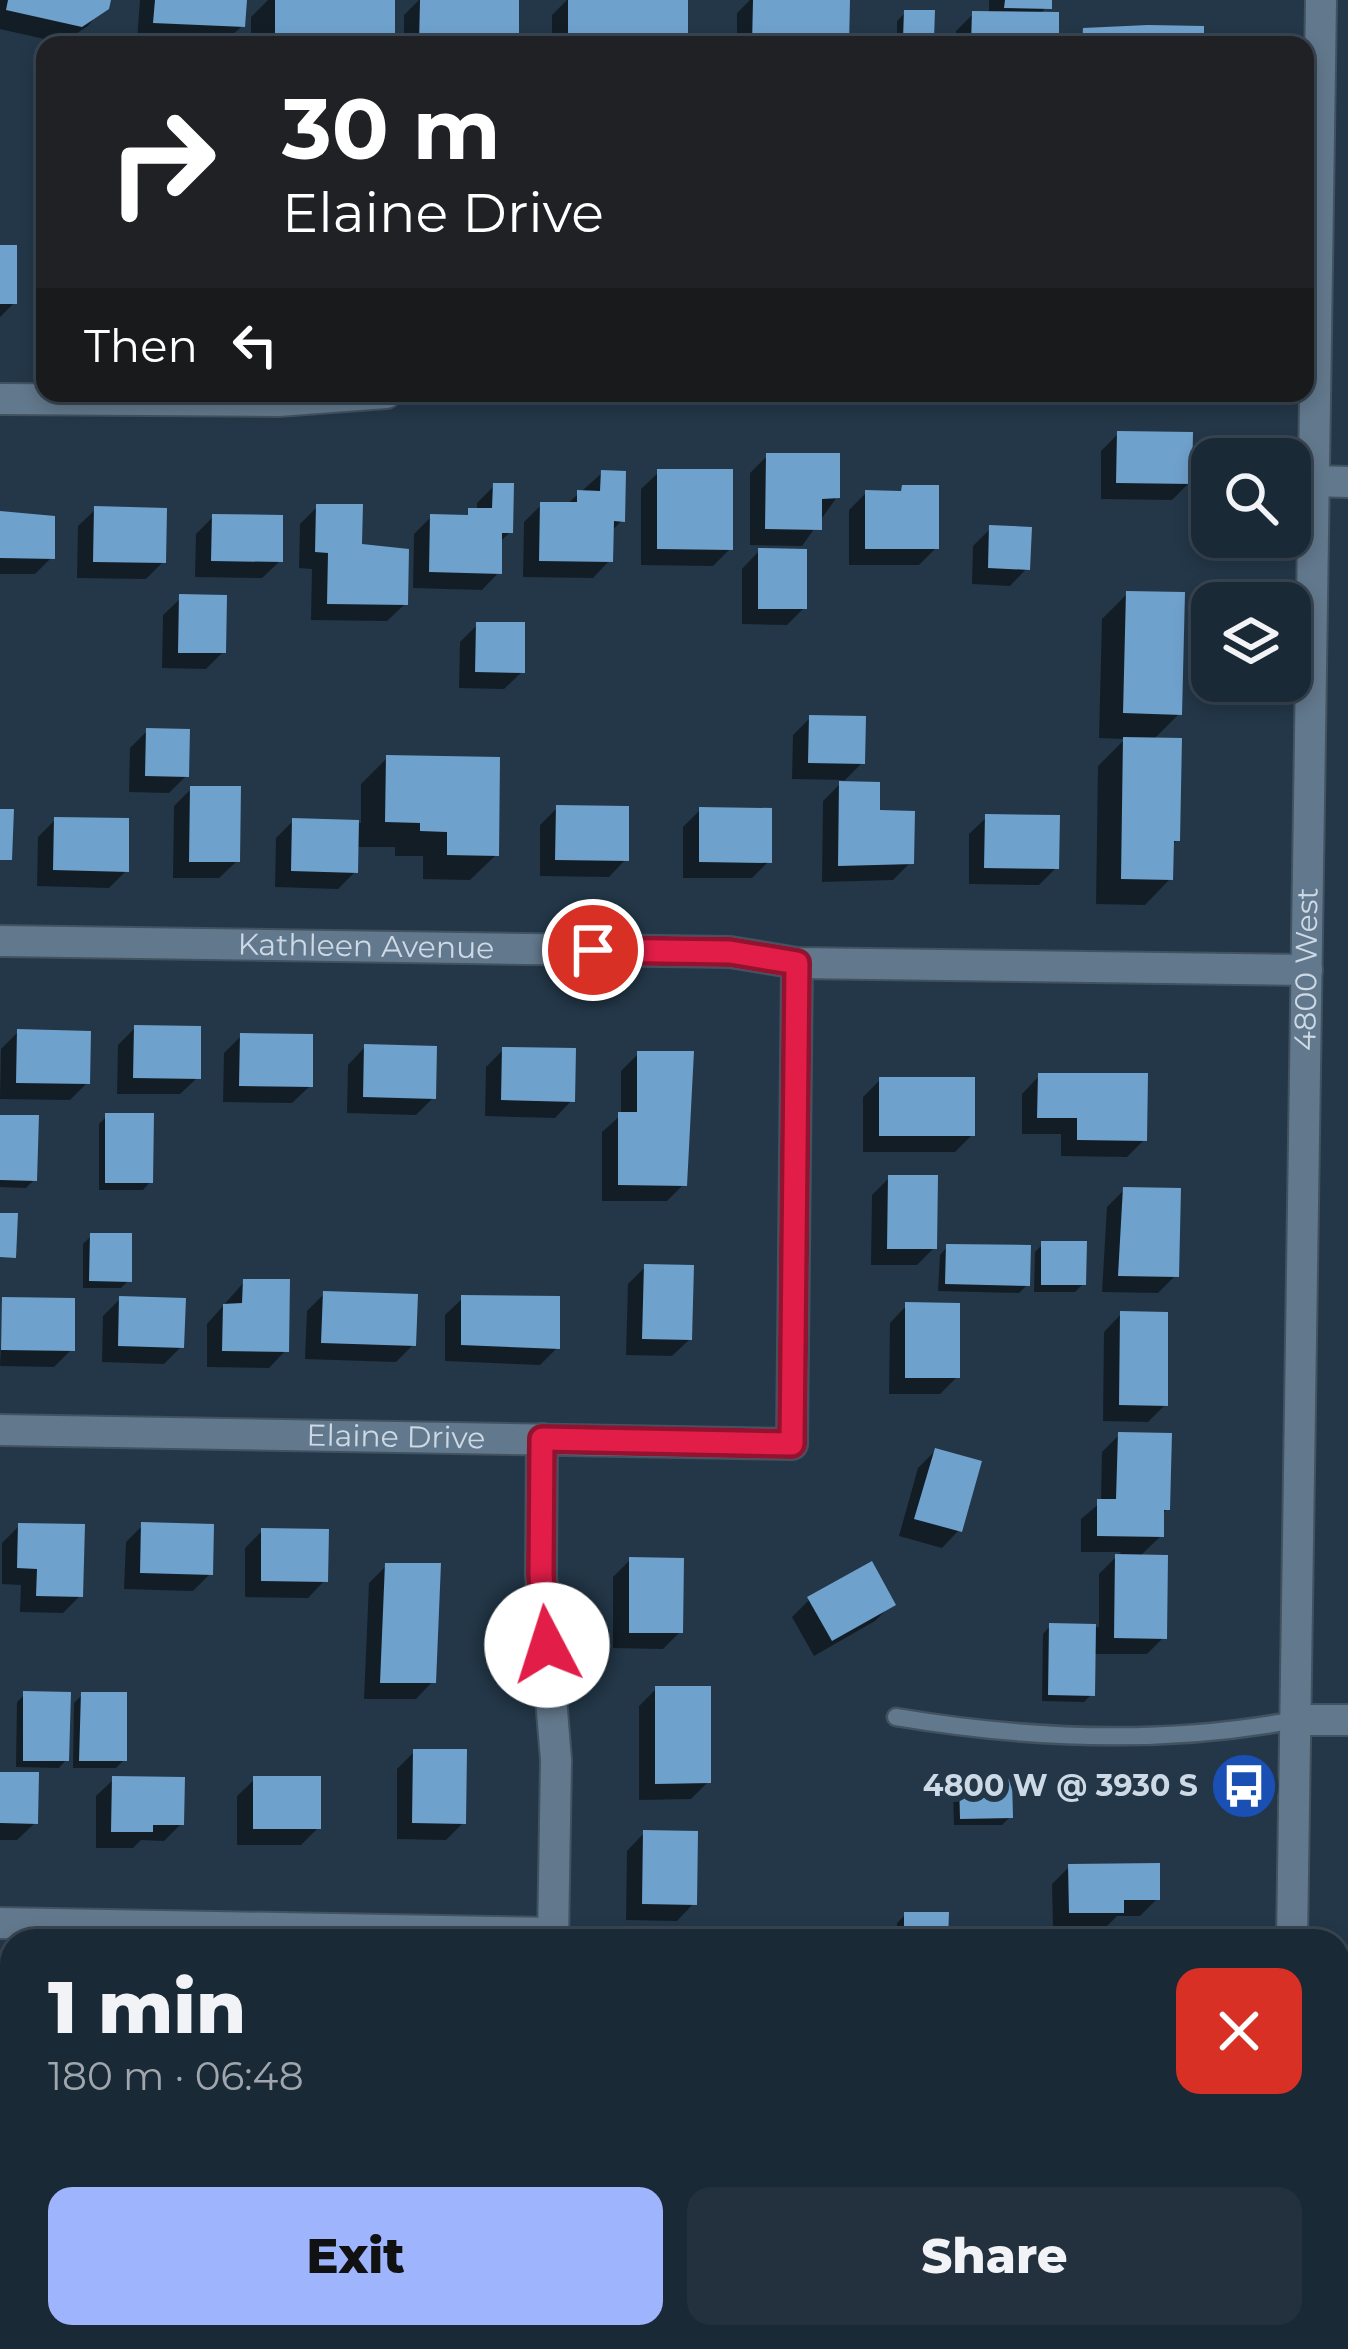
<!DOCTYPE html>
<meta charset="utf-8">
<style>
:root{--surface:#1a2936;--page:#23313e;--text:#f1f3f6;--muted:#9fa6ad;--line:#384551;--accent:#9eb4fd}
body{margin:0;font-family:Montserrat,sans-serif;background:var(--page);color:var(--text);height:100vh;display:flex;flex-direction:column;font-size:45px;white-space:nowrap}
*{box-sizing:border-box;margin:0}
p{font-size:39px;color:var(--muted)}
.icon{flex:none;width:66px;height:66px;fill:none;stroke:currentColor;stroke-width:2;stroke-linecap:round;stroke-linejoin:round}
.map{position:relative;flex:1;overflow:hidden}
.panel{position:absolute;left:0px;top:1929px;width:1350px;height:420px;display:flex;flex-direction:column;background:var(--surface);border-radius:36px 36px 0 0;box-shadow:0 6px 18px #0003,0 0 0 3px var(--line)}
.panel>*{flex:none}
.top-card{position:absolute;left:36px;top:36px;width:1278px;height:366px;border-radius:24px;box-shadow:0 6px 18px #0003,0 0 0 3px var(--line);background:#202124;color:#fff;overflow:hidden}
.fabs{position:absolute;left:1191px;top:438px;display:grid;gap:24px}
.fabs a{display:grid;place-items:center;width:120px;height:120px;border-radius:24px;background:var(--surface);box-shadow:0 6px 18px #0003,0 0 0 3px var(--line);font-size:60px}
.pin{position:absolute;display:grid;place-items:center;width:102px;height:102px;color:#fff;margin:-51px;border:6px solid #fff;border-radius:50%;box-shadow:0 3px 12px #0007}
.me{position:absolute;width:132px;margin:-66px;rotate:355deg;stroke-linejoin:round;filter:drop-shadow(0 0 9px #0008)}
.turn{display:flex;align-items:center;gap:42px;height:252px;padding:0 48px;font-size:54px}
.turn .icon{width:156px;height:156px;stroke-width:2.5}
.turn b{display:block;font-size:84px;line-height:102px}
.then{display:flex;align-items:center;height:114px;padding:0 48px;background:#0003;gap:24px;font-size:45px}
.round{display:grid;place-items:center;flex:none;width:126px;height:126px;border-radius:24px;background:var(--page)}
.summary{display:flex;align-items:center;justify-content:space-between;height:204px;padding:0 48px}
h1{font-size:72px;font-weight:800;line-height:90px}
.cta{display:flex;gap:24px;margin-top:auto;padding:24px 48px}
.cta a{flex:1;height:138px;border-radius:24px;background:var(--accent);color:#111;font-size:48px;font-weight:800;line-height:138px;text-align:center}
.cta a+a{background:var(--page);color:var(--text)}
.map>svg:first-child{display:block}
.shadow{fill:#0007}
.building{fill:#6fa1cd}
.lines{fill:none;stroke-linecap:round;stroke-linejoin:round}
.service-casing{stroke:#415261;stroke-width:21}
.minor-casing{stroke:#415261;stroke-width:34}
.secondary-casing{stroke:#415261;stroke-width:34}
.service{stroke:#62788c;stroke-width:16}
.minor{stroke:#62788c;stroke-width:30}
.secondary{stroke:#62788c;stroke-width:30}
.route-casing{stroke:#92132f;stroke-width:30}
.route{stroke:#e11d48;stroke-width:21}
.labels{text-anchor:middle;stroke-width:12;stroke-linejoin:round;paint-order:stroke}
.street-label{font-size:30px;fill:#cdd9e5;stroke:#233748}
.poi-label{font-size:30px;font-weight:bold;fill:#cdd9e5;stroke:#233748;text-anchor:end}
</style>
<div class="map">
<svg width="1348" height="2349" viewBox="0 0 1348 2349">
<rect width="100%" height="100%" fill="#233748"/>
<path class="shadow" d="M0 0H108L88 26 62 43 0 29Z
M140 0H244L242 26 224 43 137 39Z
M268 0H392V45H251V17Z
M419 0H516V45H404V15Z
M567 0H685V37L677 45H552V15Z
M750 0H847L846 45H737V13Z
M989 0H1049L1041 15 1056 45H956V31L973 14H989Z
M905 13 931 38 924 45H897V21Z
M1084 31 1201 45H1070Z
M0 248 14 303 0 317Z
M1118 434 1189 483 1172 500 1101 499V451Z
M767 456 837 497 802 546 750 545V473Z
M659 472 730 549 713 566 641 565V489Z
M602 473 622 520 611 532 610 560 593 578 523 577 524 522 541 505H566Z
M494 486 510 532 499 543V572L482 590 413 588 414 534 431 517 462 518 477 511V503Z
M936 489V548L919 565H849V510L866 493Z
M317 507 359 547 405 604 387 621 311 620 312 569 299 568 300 524Z
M96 509 163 562 146 579 77 578 78 526Z
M0 516 52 557 35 574H0Z
M213 517 280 561 262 578 195 577 196 534Z
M991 528 1027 568 1010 586 972 584 973 546Z
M759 551 804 608 787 625 742 624V569Z
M1127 594 1179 714 1152 741 1177 840 1171 846 1170 879 1145 905 1096 904 1098 766 1125 739 1099 738 1102 619Z
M181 598 223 652 206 669 162 668 163 615Z
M477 625 522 672 504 689 459 688 460 642Z
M810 718 862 763 841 784 877 813 911 862 893 880 822 882 823 801 844 780 792 779 793 735Z
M147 731 186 776 169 793 129 792 130 748Z
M387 758 496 855 470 880 423 879V856H395V847H356L355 872 338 889 275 887 276 838 293 821 361 823V784Z
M191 789 237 861 219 878H173L174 806Z
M557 808 626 859 609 877 540 876V825Z
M700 810 769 861 752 878H683V827Z
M987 817 1056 868 1039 885 969 884V834Z
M55 820 126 871 109 888 37 886 38 837Z
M135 1028 198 1077 180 1094H117L118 1045Z
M18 1032 87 1083 70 1100 0 1099 1 1049Z
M241 1036 310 1086 292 1103 223 1102 224 1053Z
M365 1047 433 1098 416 1115 347 1113 348 1065Z
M503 1050 572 1100 555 1118 485 1116 486 1067Z
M638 1054H690L684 1184 667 1201H602V1132L621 1115V1071Z
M1039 1076 1144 1140 1127 1157 1061 1156V1134H1022V1094Z
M880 1080 972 1135 955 1152H863V1097Z
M107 1116 150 1182 143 1190H99V1124Z
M0 1118 34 1180 26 1188 0 1187Z
M889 1178 934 1248 917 1265H871L872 1195Z
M1124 1190 1176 1275 1158 1293 1102 1292 1107 1207Z
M91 1236 129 1280 121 1288H83V1244Z
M1043 1244 1083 1284 1075 1292H1034L1035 1252Z
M947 1247 1027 1285 1019 1293 938 1291 940 1255Z
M645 1267 690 1339 672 1356 626 1355 628 1284Z
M244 1282 286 1350 269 1368 207 1367V1324Z
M324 1294 413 1345 396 1362 305 1359 307 1311Z
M463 1298 557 1348 540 1365 445 1361V1315Z
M120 1299 181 1347 164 1364 102 1362 103 1316Z
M3 1300 72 1349 54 1367 0 1366Z
M907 1305 957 1377 940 1394H889L890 1323Z
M1121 1314 1165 1405 1148 1422 1103 1421 1104 1332Z
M1119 1435 1167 1509 1161 1515V1536L1139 1557 1164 1637 1147 1654H1093L1092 1694 1084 1702 1042 1701 1043 1634 1050 1626 1099 1627V1574L1121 1552H1081V1519L1101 1502 1102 1452Z
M935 1451 959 1530 942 1548 899 1536 918 1468Z
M143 1525 210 1574 193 1591 124 1589 126 1542Z
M19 1526 80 1596 63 1613 20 1612 21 1585 2 1584V1543Z
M262 1531 325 1580 308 1598 245 1597V1548Z
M630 1560 680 1632 663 1649 613 1648V1577Z
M386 1566 433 1681 416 1699H364L369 1583Z
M809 1600 892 1604 875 1621 814 1656 792 1617Z
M656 1689 708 1782 691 1799 639 1800V1706Z
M25 1694 66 1760 59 1768 16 1767 17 1702Z
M82 1695 124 1760 116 1768H73L74 1703Z
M414 1752 463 1823 446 1840 397 1839V1769Z
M0 1775 35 1823 17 1840H0Z
M114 1779 181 1824 164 1841 141 1840 133 1848H96V1796Z
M255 1779 318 1828 301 1845H237V1796Z
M961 1783 1010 1817 1002 1825H954L953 1791Z
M644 1833 694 1903 677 1921 626 1920 627 1851Z
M1069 1867 1157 1899 1140 1916H1117L1104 1929H1053L1052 1884Z
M905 1915 945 1941H897V1923Z
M12 2271V2337H85L81 2342 0 2341V2273Z
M668 2337H740L725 2349H676Z"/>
<path class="building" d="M8 0H111L109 9 82 27 6 10Z
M155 0H247L245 27 153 23Z
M275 0H395V45H275Z
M420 0H519V45H419Z
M568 0H688V38H653V45H568Z
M753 0H850L849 45H752Z
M1005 0H1052V9L1004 8Z
M904 10H935L934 39H903Z
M972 11 1059 12V45H971Z
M1148 25 1204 26V45H1082L1083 28Z
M0 245H17V304H0Z
M1117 431 1193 432 1192 484 1116 483Z
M766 453H840V498L822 499V530L765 529Z
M657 469H733V550L657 549Z
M601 470 626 471 625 522 614 521 613 562 539 561 540 502H577V490L600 491Z
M493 483H514L513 533H502V574L429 572 430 514 468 515V508H492Z
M902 485H939V549H865V490L901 491Z
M316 504H363L362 544 409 549 408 605 327 604 328 553 315 552Z
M94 506 167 508 166 563 93 562Z
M0 511 55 516V559L0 558Z
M212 514 283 515V562L211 561Z
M989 525 1032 527 1030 570 988 568Z
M758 548 807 549V609H758Z
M1126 591 1185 592 1182 715 1123 713Z
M179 594 227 595 226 653H178Z
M476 622H525V673L475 672Z
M809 715 866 716 865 764 808 763Z
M146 728 190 729 189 777 145 776Z
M1123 737 1182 738 1180 841H1174L1173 880 1121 879Z
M386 755 500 757 499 856 447 855V832L420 831V823L385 822Z
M839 781 880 782V810L915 811 914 864 838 866Z
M190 786H241L240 862H189Z
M556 805 629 806V861L555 860Z
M699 807 772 808V863L699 862Z
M0 809H14L12 860H0Z
M985 814 1060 815 1059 869 984 868Z
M54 817 129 818V872L53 870Z
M292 818 359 820 358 873 291 871Z
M134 1025 201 1026V1079L133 1078Z
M17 1029 91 1031 90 1084 16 1083Z
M240 1033 313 1034V1087L239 1086Z
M364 1044 437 1046 436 1099 363 1097Z
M502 1047 576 1048 575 1102 501 1100Z
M637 1051H694L687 1186 618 1185V1112H637Z
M1038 1073H1148L1147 1141 1077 1140V1118H1037Z
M879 1077H975V1136H879Z
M105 1113H154L153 1183H105Z
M0 1115H39L37 1181 0 1180Z
M888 1175H938L937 1249H887Z
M1123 1187 1181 1188 1179 1277 1118 1276Z
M0 1213H18L16 1258 0 1257Z
M90 1233H132V1282L89 1281Z
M1041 1241H1087L1086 1285H1041Z
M946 1244 1031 1245 1030 1286 945 1284Z
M644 1264 694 1265 692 1340 642 1339Z
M243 1279H290L289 1352 222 1351 223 1304 242 1303Z
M323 1291 418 1294 416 1346 321 1343Z
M461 1295 560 1296V1349L461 1345Z
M119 1296 186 1298 184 1348 118 1346Z
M2 1297 75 1298V1351L1 1350Z
M905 1302 960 1303V1378H905Z
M1120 1311 1168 1312V1406L1119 1405Z
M1118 1432 1172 1433 1170 1510H1164V1537L1097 1536V1499H1116Z
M935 1448 982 1461 962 1532 914 1519Z
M141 1522 214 1524 213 1575 140 1573Z
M18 1523 85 1524 83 1597 36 1596 37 1569 17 1568Z
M261 1528 329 1529 328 1582 261 1581Z
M1115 1554 1168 1555 1167 1639 1114 1638Z
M629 1557 684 1558 683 1633H629Z
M872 1561 896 1605 832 1641 807 1597Z
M385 1563H441L436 1683H380Z
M1049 1623 1096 1624 1095 1696 1048 1695Z
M655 1686H711V1783L655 1784Z
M23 1691 71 1692 69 1761H23Z
M81 1692H127V1761H79Z
M413 1749H467L466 1824 412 1823Z
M0 1772H39L38 1824 0 1823Z
M112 1776 185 1777 184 1825H153V1832H111Z
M253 1776H321V1829H253Z
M1012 1779 1013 1818 960 1819 959 1780Z
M643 1830 698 1831 697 1905 642 1904Z
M1160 1863V1900H1124V1913H1069L1068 1864Z
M904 1912H949L948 1941H904Z
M0 2023H12V2106H0Z
M1 2268H12V2325H0Z
M696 2337H739L720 2349H703Z"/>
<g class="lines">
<defs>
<path id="service" d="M896 1717C1027 1739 1164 1745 1295 1720
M1338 2109 1348 2110"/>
<g id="minor">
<path d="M0 399 278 401 386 393"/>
<path d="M1314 481 1348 482"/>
<path id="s1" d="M0 941 730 952 797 963 1307 970"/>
<path id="s2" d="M0 1430 792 1444 797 963"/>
<path d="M542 1439 541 1575 556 1760 553 1941"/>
<path d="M1295 1720H1348"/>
<path d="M0 1923 553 1933"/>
<path d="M576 2349 593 2340"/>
</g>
<g id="secondary">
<path id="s3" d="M1292 1941 1321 0"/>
<path d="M1286 2349V2337"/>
</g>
</defs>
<use href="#service" class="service-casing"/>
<use href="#minor" class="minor-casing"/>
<use href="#secondary" class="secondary-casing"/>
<use href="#service" class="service"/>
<use href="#minor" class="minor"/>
<use href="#secondary" class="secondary"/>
</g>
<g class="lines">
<defs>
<path id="route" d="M547 1645 541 1575 542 1439 792 1444 797 963 730 952 593 950"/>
</defs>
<use href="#route" class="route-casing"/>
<use href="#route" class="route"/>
</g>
<defs>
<symbol id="bus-disc" viewBox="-11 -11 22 22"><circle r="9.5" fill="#1a4fb4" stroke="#233748"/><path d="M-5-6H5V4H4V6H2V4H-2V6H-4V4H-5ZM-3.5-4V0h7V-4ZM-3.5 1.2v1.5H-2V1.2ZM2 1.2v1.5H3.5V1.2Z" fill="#fff"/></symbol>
</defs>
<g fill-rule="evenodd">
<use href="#bus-disc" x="1206" y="1748" width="76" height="76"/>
</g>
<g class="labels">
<g class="street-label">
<text dy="10" stroke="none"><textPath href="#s1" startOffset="366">Kathleen Avenue</textPath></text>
<text dy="10" stroke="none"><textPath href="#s3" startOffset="972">4800 West</textPath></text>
<text dy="10" stroke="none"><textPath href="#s2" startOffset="396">Elaine Drive</textPath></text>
</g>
<g class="poi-label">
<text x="1198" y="1796">4800 W @ 3930 S</text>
</g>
</g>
</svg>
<div class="fabs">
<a><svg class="icon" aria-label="search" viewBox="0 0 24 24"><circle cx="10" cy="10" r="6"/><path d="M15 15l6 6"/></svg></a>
<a><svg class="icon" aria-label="layers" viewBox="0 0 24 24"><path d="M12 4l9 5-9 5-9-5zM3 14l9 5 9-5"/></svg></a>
</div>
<div class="pin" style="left:593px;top:950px;background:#d93025"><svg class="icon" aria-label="arrive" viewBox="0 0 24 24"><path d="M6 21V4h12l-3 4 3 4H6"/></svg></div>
<svg class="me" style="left:547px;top:1645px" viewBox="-20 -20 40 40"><circle r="19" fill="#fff"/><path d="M0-13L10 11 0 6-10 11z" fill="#e11d48"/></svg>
<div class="top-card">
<div class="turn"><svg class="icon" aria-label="right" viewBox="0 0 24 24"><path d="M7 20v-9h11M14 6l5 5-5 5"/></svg><div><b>30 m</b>Elaine Drive</div></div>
<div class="then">Then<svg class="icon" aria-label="left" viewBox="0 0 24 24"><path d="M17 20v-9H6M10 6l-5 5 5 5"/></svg></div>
</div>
<section class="panel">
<div class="summary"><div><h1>1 min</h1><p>180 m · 06:48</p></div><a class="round" style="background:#d93025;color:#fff"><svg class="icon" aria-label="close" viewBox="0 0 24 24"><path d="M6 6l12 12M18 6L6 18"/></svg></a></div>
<div class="cta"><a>Exit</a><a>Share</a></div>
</section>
</div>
